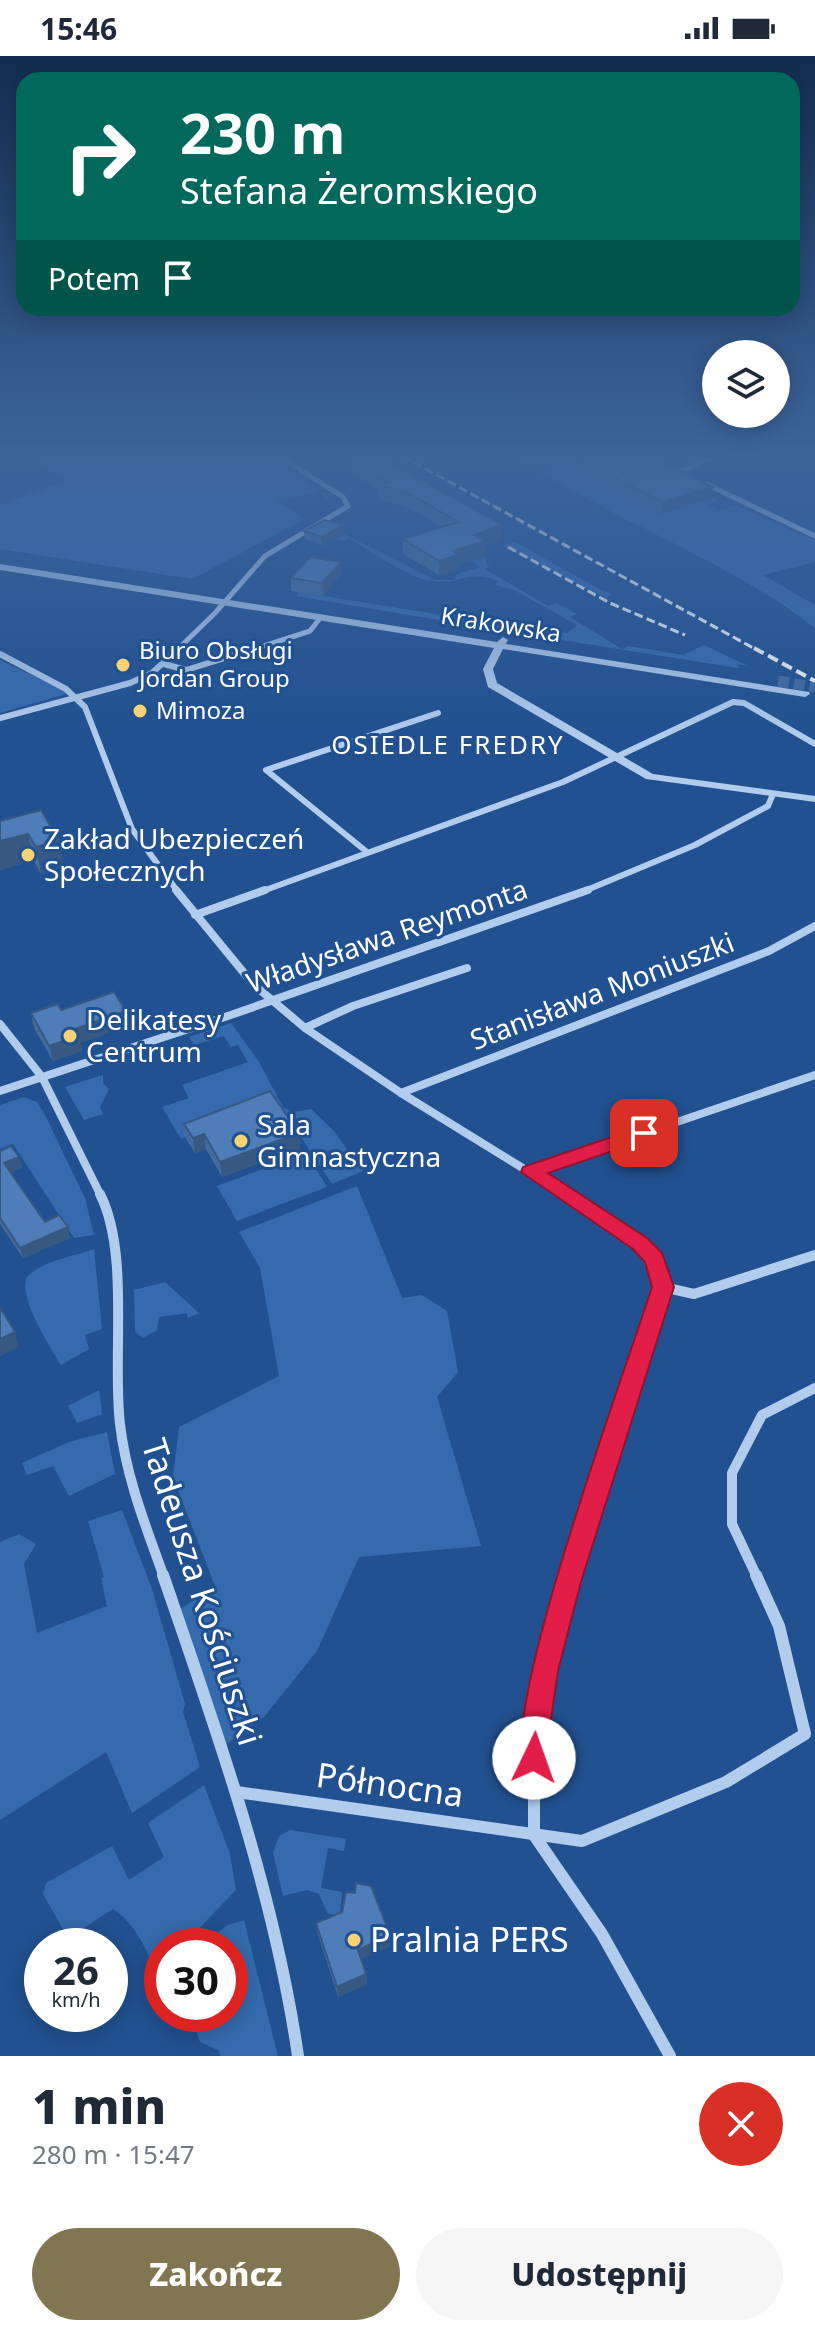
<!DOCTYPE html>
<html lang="pl">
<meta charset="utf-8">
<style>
:root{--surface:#fff;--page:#f6f6f7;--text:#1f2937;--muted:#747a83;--accent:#817552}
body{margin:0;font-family:"Noto Sans",sans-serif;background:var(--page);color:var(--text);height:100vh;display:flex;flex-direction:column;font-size:30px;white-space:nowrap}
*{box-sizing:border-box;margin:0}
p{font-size:26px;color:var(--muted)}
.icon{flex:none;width:44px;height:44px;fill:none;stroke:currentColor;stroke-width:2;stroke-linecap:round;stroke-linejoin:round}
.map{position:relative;height:2000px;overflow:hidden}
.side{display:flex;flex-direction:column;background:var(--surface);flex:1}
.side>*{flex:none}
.top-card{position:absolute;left:16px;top:16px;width:784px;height:244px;border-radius:24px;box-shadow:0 4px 20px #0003;background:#00695c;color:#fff;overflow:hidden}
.controls{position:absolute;left:702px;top:284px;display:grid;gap:16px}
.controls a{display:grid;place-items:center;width:88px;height:88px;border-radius:50%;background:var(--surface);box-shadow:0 4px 20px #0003;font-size:40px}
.speed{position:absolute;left:24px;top:1872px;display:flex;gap:16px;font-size:40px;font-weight:700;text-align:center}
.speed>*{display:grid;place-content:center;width:104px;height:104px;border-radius:50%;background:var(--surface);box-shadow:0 4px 20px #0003;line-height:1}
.speed small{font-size:20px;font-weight:400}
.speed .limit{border:12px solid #d22;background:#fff;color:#111}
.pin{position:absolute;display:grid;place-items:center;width:68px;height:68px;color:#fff;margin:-34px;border-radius:16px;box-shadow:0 4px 12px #0006}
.me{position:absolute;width:88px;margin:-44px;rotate:3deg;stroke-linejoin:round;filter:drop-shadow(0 0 6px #0008)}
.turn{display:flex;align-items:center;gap:28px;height:168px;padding:0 32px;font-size:36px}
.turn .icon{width:104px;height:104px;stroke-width:2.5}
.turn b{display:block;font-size:56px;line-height:68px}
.then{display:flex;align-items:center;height:76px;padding:0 32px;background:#0003;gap:16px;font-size:30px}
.round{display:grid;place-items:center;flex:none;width:84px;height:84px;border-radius:42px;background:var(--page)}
.headline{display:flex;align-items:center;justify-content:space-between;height:136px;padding:0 32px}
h1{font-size:48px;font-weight:800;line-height:60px}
.primary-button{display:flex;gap:16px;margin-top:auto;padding:16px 32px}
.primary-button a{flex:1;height:92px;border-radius:48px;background:var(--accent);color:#fff;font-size:32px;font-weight:800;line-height:92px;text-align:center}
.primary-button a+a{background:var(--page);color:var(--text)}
.status{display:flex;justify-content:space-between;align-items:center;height:56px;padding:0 40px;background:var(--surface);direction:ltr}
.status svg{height:22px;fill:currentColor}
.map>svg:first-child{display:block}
.green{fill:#356bad}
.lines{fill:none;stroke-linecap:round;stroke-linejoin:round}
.tertiary-tunnel{stroke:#426ba1;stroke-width:11;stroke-dasharray:11 5;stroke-linecap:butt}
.minor-far4{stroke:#b2cced;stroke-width:5}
.minor-far3{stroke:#b2cced;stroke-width:6}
.minor-far2{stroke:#b2cced;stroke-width:8}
.minor-far1{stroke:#b2cced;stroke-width:10}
.minor{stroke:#b2cced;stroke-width:12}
.tertiary{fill:#b2cced;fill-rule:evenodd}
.rail-far1{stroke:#fff;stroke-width:3;stroke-dasharray:9 4;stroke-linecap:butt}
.rail{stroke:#fff;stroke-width:4;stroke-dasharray:11 5;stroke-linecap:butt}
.wall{fill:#436c9e}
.shaded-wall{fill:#375881}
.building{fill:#4e7db8;stroke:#375881;stroke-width:2}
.route{fill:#e11d48;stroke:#92132f;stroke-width:2}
.poi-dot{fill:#f9d373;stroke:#215190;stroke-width:3}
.labels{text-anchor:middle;stroke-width:6;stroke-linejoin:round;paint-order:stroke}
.far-street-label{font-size:24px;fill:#fff;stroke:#215190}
.far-poi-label{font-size:24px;fill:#fff;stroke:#215190;text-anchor:start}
.far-neighbourhood-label{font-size:26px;letter-spacing:2px;fill:#fff;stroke:#215190}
.poi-label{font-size:28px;fill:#fff;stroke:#215190;text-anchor:start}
.street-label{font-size:28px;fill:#fff;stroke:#215190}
.near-street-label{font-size:34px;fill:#fff;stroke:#215190}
.near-poi-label{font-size:34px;fill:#fff;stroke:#215190;text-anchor:start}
</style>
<div class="status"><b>15:46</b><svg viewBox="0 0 49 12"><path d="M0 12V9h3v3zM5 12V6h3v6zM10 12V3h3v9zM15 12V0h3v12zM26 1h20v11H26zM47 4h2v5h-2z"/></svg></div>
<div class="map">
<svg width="815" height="2000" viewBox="0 0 815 2000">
<rect width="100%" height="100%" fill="#215190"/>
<path class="green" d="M45 400H273L287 407 282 411 329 440 327 443 319 435 276 445 305 463 192 523 0 493V449L69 424 39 408Z
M516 400H568L537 412 544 416 571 405 589 415 582 417 660 458 713 442 718 445 708 449 719 454 737 450 815 484V506L763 519 815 549V572C723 501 611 465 516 400Z
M344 478 435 524H455L456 519 480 511 472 505 486 501V508L490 510 485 513 548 550 557 547 577 558 570 561 622 593 629 590 683 599 704 589 748 610 739 608 738 612 524 578 528 572 568 577 577 569 514 534 495 529 498 525C470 513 459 529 432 525 409 522 368 494 349 482L343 485 335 483Z
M515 486 603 535 612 537 607 542 502 490Z
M299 536 517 571 514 577 296 540Z
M0 604 70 637 0 657Z
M231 967 259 1006 283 1051 292 1056 311 1053 333 1074 363 1115 332 1128 287 1060 271 1050 181 1083 162 1051 189 1042 182 1029 248 1006 238 989 231 991 224 980 194 989 189 981Z
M103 1019V1027L109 1033 100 1051 103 1058 84 1064 65 1031Z
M24 1041 37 1046 44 1057 85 1142 94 1179 74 1182 13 1088 0 1093V1049Z
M306 1097 327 1131 237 1165 217 1130Z
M357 1130 402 1242 422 1239 447 1255 458 1316 437 1341 481 1490 359 1501 317 1595 264 1661 221 1692 174 1557 215 1530 173 1421 179 1371 279 1320 260 1212 239 1176Z
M94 1193 102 1273 85 1279 89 1293 61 1309C51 1293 13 1233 29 1219 44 1205 75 1200 94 1193Z
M165 1226 199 1257 188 1262 187 1257 159 1261 157 1274 143 1282 135 1276 134 1234Z
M99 1334 102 1358 77 1367 68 1350Z
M107 1376 115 1418 69 1440 53 1410 27 1419 22 1407 69 1386Z
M122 1454 152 1533 185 1648 183 1656 200 1711 132 1757 106 1696 0 1764V1486L19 1478 36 1488 24 1508 37 1577 107 1550 101 1523 104 1521 88 1465Z
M204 1729 230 1798 236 1834 182 1890H162V1911L156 1917C146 1893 136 1868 113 1853L68 1882 43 1838 46 1827 112 1790 129 1824 164 1801 148 1767Z
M290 1774 346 1783 344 1795 328 1792 321 1832 342 1836 340 1859 328 1858 319 1838 307 1834 283 1840 273 1797 279 1780Z
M244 1864 278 2000H221L218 1994 200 1986 191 1958H230V1890H199L228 1869Z"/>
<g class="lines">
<path class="tertiary-tunnel" d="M778 625 815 631"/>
<path class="minor-far4" d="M680 416 714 400
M706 428 815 480
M177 594 215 557 265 500 348 450 343 441 279 400
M251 594 310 575 321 561"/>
<path class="minor-far3" d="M0 598 66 633 85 651 132 773 178 836
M164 608 186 614 257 592
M0 662 130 627 152 617 179 592
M367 796 266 714 438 657
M260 836 563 726 733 646 744 647 815 688
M582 836 695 789 768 750 773 738"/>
<path class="minor-far2" d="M176 834 253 928 305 972 401 1037 568 1140
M195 859 265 834
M0 968 42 1021 101 1140
M305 972 353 950 467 912
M0 1035 225 961 588 834
M401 1037 769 895 815 870
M530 1116 815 1019"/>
<path class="minor-far1" d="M100 1138C130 1197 112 1301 120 1368 126 1421 146 1471 164 1521
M565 1138 627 1176 654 1202 663 1231 570 1521
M663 1231 694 1238 815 1199
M757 1521 732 1468V1417L762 1359 815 1332"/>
<path class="minor" d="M163 1519C217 1676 274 1835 298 2000
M570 1519 544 1615 534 1677V1779L602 1878 670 2000
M237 1736 582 1785 726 1726 805 1678 779 1570 756 1519"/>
<path class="tertiary" d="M0 508 497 586 503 581 508 584 506 588 809 636 810 638 805 641 503 593 493 613 497 627 653 718 815 740V746L646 723 488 631 483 613 494 592 0 514Z"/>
<path class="rail-far1" d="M402 400 757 594
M508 491 610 547 685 579"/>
<path class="rail" d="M754 592 815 625"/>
</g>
<path class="wall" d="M351 404 502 483 485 489V500L458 508V513L439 519 403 498V483L442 471 407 451 378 443V434L351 417Z
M586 407 711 443 660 458 585 419Z
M344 469V477L322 489 305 483 304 475Z
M341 518 323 540 291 535V522Z
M41 754 64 812 41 818 33 804 0 814Z
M61 954 126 955 128 970 80 987 82 995 53 1005 34 972 31 957Z
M184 1068 299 1077 300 1092 222 1121 206 1093 195 1097 186 1083Z
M0 1095 19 1101 22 1111 10 1116 45 1166 70 1182 23 1202 0 1168Z
M316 1867 390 1890 361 1903 366 1918 367 1928 338 1941 318 1878Z"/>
<path class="shaded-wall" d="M713 431 711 443 660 458 662 446Z
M344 469V477L322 489V481Z
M502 469V483L485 489V500L458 508V513L439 519V505L474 479Z
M341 506V518L323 540 322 527Z
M28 778 33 804 0 814V785Z
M59 785 64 812 41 818 36 791Z
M126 955 128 970 80 987 82 995 53 1005 49 990 75 973Z
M299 1077 300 1092 222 1121 220 1106Z
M204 1078 206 1093 195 1097 193 1082Z
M19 1101 22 1111 7 1117 4 1107Z
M68 1171 70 1182 23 1202 20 1192Z
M15 1276 19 1291 0 1300V1283Z
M390 1879V1890L359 1904 358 1894Z
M366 1918 367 1928 338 1941 337 1931Z"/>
<path class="building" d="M365 400H378L502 469 474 479 485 485 453 495 458 499 439 505 403 483 459 466 407 437 378 429 388 426 351 404Z
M612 400H649L713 431 662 446 586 407Z
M324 464 344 469 322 481 304 475Z
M310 501 341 506 322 527 291 522Z
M41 754 59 785 36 791 28 778 0 785V765Z
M114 936 126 955 75 973 79 980 49 990 31 957 58 948 61 954Z
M270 1035 299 1077 220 1106 204 1078 193 1082 184 1068Z
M11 1090 19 1101 4 1107 45 1166 59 1159 68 1171 20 1192 0 1162V1095Z
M0 1251 15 1276 0 1283Z
M356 1827 371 1830 390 1879 358 1894 366 1918 337 1931 316 1867 342 1856 346 1836 355 1837Z"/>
<linearGradient id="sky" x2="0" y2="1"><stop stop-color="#122d4f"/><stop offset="0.59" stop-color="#3d659c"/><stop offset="1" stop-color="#3d659c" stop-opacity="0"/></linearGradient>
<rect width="815" height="680" fill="url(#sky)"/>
<path class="route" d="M644 1070 651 1072 654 1077 651 1082 548 1117 647 1182 662 1197 674 1231 581 1526 558 1615 544 1712 534 1716 524 1712C500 1653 627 1310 652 1231L645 1206 633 1193 521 1116 523 1111Z"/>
<g class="poi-dot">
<circle cx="123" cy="609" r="8"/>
<circle cx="140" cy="655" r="8"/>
<circle cx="28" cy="799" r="8"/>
<circle cx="70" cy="980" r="8"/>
<circle cx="241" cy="1085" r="8"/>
<circle cx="354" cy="1884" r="8"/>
</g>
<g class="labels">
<g class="far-street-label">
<text transform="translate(501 569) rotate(9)" y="8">Krakowska</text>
</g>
<g class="far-poi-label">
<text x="139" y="603">Biuro Obsługi<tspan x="139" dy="28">Jordan Group</tspan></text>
<text x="156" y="663">Mimoza</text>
</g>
<g class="far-neighbourhood-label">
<text x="448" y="698">OSIEDLE FREDRY</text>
</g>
<g class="poi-label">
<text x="44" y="793">Zakład Ubezpieczeń<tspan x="44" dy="32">Społecznych</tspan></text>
<text x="86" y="974">Delikatesy<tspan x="86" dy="32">Centrum</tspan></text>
<text x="257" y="1079">Sala<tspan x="257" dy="32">Gimnastyczna</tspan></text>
</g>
<g class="street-label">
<text transform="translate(387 880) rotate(-19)" y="10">Władysława Reymonta</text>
<text transform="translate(602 935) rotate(-21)" y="10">Stanisława Moniuszki</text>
</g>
<g class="near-street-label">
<text transform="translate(202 1536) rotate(72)" y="12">Tadeusza Kościuszki</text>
<text transform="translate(390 1729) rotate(8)" y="12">Północna</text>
</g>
<g class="near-poi-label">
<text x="370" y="1896">Pralnia PERS</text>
</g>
</g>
</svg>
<div class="controls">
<a><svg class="icon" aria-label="layers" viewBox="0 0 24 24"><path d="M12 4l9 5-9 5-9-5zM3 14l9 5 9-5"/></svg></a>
</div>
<div class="speed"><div>26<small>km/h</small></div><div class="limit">30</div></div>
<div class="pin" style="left:644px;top:1077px;background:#d93025"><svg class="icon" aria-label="arrive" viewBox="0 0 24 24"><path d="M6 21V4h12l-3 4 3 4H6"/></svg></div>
<svg class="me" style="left:534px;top:1702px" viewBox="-20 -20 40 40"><circle r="19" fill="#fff"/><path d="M0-13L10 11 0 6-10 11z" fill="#e11d48"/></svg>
<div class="top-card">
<div class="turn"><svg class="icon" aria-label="right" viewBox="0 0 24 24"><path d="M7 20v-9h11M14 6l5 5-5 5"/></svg><div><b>230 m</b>Stefana Żeromskiego</div></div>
<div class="then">Potem<svg class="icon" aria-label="arrive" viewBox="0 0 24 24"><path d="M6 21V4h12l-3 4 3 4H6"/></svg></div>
</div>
</div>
<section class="side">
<div class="headline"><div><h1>1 min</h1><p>280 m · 15:47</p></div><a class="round" style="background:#d93025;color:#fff"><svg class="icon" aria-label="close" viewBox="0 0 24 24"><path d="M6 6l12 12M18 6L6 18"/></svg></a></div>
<div class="primary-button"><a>Zakończ</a><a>Udostępnij</a></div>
</section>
